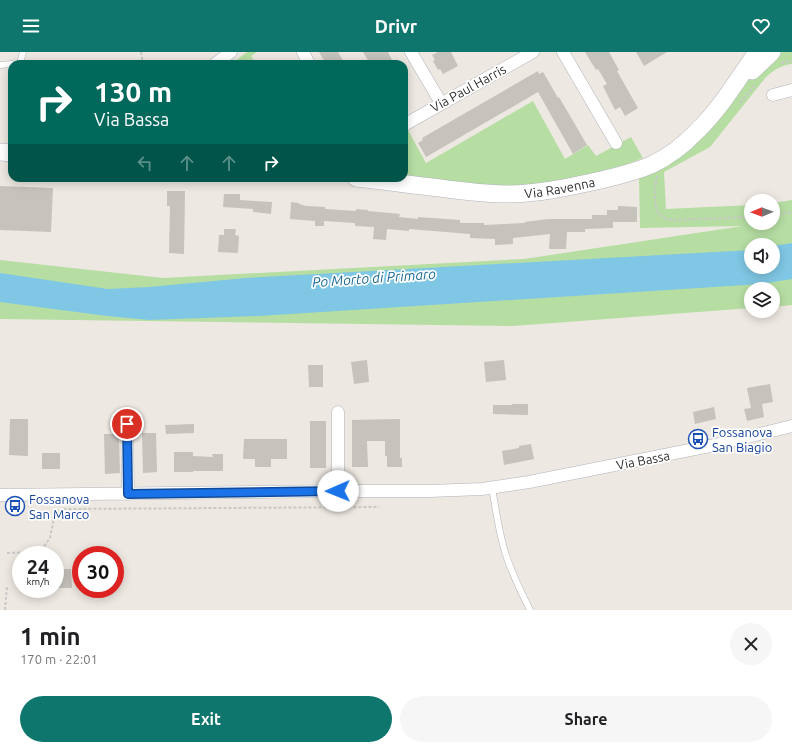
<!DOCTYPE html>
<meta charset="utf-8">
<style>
:root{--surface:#fff;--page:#f6f6f6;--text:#202124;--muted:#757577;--accent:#0f766e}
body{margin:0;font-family:Ubuntu,sans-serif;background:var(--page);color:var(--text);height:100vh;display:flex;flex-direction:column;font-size:15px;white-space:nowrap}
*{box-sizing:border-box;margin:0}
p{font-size:13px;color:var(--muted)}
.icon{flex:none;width:22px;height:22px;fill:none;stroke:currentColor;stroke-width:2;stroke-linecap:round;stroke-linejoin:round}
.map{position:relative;height:558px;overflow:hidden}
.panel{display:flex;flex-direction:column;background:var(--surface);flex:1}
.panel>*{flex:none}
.top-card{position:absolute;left:8px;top:8px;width:400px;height:122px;border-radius:12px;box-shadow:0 2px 10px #0003;background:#00695c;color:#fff;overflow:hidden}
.needle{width:26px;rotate:269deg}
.tools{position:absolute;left:744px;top:142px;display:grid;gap:8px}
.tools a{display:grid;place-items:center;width:36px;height:36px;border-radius:50%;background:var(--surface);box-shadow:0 2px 10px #0003;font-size:20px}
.speed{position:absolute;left:12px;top:494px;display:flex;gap:8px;font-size:20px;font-weight:700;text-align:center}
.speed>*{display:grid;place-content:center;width:52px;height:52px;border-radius:50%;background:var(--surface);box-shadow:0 2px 10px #0003;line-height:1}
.speed small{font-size:10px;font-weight:400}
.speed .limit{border:6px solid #d22;background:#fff;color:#111}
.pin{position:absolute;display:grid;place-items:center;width:34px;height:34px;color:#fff;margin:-17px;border:2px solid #fff;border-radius:50%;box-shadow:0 1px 4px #0007}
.me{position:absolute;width:44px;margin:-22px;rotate:269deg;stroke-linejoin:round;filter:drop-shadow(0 0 3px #0008)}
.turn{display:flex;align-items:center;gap:14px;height:84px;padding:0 20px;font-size:18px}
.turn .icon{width:52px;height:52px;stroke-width:2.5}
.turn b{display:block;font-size:28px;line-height:34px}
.lanes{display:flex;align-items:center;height:38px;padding:0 20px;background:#0003;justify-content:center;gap:20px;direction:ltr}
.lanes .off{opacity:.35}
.round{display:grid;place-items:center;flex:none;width:42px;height:42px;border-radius:21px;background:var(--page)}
.summary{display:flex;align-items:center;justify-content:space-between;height:68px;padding:0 20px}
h1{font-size:24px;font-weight:700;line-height:30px}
.button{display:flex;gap:8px;margin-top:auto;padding:8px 20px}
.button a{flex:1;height:46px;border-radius:24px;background:var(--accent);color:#fff;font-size:16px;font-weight:700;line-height:46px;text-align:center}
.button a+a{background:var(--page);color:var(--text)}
header{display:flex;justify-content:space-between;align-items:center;height:52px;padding:0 20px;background:var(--accent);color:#fff;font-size:18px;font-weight:700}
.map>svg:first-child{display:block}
.green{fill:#b6dea3;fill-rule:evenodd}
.water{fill:#7fc7e4}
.building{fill:#c6c2bc}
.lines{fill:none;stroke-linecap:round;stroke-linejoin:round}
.service-casing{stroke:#b1b3bc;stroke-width:7}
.minor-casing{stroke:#b1b3bc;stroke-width:13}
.secondary-casing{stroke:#b1b3bc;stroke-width:18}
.path{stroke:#c8c8c8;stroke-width:2;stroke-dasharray:3 2;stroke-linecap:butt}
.service{stroke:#fff;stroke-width:6}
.minor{stroke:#fff;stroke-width:12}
.secondary{stroke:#fff;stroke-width:17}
.route-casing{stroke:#114b97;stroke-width:10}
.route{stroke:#1a73e8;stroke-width:7}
.labels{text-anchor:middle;stroke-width:3.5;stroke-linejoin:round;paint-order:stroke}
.street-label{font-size:13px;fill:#2d2d2d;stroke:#fff}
.transit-label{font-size:13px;fill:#164399;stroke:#fff;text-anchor:start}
.water-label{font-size:14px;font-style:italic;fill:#1a6894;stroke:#fff}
</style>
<header><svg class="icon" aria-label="menu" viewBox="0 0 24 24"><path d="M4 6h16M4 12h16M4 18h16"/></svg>Drivr<svg class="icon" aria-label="heart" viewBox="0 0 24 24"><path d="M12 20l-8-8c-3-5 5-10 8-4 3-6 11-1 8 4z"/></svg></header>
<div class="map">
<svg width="792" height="558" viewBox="0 0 792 558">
<rect width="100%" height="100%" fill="#ede8e1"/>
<path class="green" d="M247 0H257L251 4 256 12H221L230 6 234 10Z
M782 0H792V12C781 13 774 18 766 25L710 95 664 120 666 157 751 153V171H773V151L792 148V253L773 255V237H751V256L514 274 0 267V208L163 226 524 207 743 174 640 176 639 125 754 20 770 8 780 2ZM751 193H773V215H751Z
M533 49 565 107 588 93 596 104 631 85 643 106 622 114 566 129 502 135 404 126V80L408 78 426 111Z"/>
<path class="water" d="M792 191V227L761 232 259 264 149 268 107 264 0 250V221L108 237 149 235 246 226 751 198V215H773V194Z"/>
<path class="building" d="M319 0H338L345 12H326Z
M363 0H388L394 12H370Z
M438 0H451L458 14 443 22 440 17 438 18 433 9 435 8 432 3Z
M585 0H609L619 18 617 19 638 56 625 64 620 55 615 58 603 34 607 32 598 17 596 18Z
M636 0H667L644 14Z
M538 19 539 22 543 20 558 46 559 45 587 93 573 102 538 40 426 105 418 91 423 88 422 86Z
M0 134 53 136 51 180 0 178Z
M167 139H185L184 202 169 201 170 154H167Z
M224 142H240V148L272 150 271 162 253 160V157L223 155Z
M291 150 299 151V152L306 154 325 155V157L356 159V157L368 158V159L400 162 399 165 418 167V165L460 168V171H484V173L525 171V170L548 167H592V163H607V158H618V154L637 155V170H613V176L585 177V180H567L566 197H549L550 182 513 186V192L495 193V187L470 186V182L409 177V179L387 177 386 188 373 187 374 175 355 174V171L324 169V174H315V169L290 167Z
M224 177H236L235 183 239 184 238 201 218 200 219 183H224Z
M367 308 369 330 354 332 351 310Z
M504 308 506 328 486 330 484 310Z
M308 313H323V335H309Z
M770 332 773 350 762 352 764 365 747 369 744 357 751 356 747 336Z
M512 352H528V363L493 362V353H512Z
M714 355 716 367 695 372 693 360Z
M10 367H28V404L9 403Z
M400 367V406H402V415H387V404H385V389H367L368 415H352V368Z
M310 369H326V416H310Z
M194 372V381L166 382 165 373Z
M142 381H156L157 420 143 421Z
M104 382H119L120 421 105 422Z
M244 387H287V407H271V415H255V407H243Z
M531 392 534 407 504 413 502 399 519 396V394Z
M174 400H193V404L213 405 212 402H223V419H193V420H174Z
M42 401H60V417H42Z
M55 517H71L72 536H55Z"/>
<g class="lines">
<defs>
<path id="service" d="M20 12 23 0
M0 13 12 12
M492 436C496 458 499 482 506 503 512 522 521 540 530 558"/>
<path id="minor" d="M303 0 309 12
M411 0 441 51
M563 0 616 91
M215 12 231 0
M773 43 792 38
M404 73 533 0
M338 360V439
M127 372 128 442
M0 443 338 439H430L482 437 529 430 715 393 792 374"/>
<g id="secondary">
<path d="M752 19 767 5 772 0"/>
<path d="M0 100 12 101"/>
<path id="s1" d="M356 126C384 129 412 133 440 136 462 139 484 142 506 142 538 142 570 135 601 128 618 124 635 120 651 113 668 105 684 93 697 79 721 56 738 27 757 0"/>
</g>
</defs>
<use href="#service" class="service-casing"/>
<use href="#minor" class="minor-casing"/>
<use href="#secondary" class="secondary-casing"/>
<path class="path" d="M141 0 143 12
M781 11 792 9
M740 51 756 32
M657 124C655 133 653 155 659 162 662 166 667 167 671 168L751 165
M773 163 792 160
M7 501 40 500 50 486 55 461 64 457 379 455
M5 558 7 534"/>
<use href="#service" class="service"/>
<use href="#minor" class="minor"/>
<use href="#secondary" class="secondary"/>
</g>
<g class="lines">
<defs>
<path id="route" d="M127 372 128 442 338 439"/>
</defs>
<use href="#route" class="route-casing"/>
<use href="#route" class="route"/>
</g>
<defs>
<symbol id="bus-ring" viewBox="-11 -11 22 22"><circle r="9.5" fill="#fff" stroke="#1a4fb4" stroke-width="1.5"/><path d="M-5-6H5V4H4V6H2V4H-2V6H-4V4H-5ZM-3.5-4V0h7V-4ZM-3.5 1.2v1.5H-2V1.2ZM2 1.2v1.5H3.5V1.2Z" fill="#1a4fb4"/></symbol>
</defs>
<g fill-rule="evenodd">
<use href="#bus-ring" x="687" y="376" width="22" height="22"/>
<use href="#bus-ring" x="4" y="443" width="22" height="22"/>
</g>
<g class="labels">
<g class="street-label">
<text transform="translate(468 36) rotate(-29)" y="5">Via Paul Harris</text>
<text dy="5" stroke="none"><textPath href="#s1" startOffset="205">Via Ravenna</textPath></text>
<text transform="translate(643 408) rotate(-11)" y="5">Via Bassa</text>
</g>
<g class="transit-label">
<text x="712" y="385">Fossanova<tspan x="712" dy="15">San Biagio</tspan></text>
<text x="29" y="452">Fossanova<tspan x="29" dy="15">San Marco</tspan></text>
</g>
<g class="water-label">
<text transform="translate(374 226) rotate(-4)" y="5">Po Morto di Primaro</text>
</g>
</g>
</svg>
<div class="tools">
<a><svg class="needle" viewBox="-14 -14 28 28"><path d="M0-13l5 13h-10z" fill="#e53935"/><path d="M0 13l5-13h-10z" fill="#757577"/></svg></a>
<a><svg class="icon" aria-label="sound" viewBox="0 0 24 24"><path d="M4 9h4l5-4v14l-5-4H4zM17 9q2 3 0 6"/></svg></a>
<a><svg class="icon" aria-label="layers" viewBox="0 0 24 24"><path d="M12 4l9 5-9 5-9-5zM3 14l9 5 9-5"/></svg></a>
</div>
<div class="speed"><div>24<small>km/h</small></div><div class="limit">30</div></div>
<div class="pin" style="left:127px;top:372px;background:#d93025"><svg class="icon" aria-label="arrive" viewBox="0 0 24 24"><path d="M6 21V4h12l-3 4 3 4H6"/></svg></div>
<svg class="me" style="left:338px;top:439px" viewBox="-20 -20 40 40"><circle r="19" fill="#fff"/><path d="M0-13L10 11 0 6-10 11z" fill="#1a73e8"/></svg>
<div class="top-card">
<div class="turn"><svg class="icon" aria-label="right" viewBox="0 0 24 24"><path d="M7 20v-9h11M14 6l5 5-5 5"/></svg><div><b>130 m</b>Via Bassa</div></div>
<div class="lanes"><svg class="icon off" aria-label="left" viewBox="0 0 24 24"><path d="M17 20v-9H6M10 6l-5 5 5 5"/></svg><svg class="icon off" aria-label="ahead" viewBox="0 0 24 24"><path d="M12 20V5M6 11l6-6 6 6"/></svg><svg class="icon off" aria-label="ahead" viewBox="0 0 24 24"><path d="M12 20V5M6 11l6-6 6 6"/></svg><svg class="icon" aria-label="right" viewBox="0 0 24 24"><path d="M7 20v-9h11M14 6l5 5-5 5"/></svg></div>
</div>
</div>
<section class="panel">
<div class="summary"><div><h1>1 min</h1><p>170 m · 22:01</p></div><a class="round"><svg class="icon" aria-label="close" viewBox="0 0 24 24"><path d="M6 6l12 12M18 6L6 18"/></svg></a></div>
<div class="button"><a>Exit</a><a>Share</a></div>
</section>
